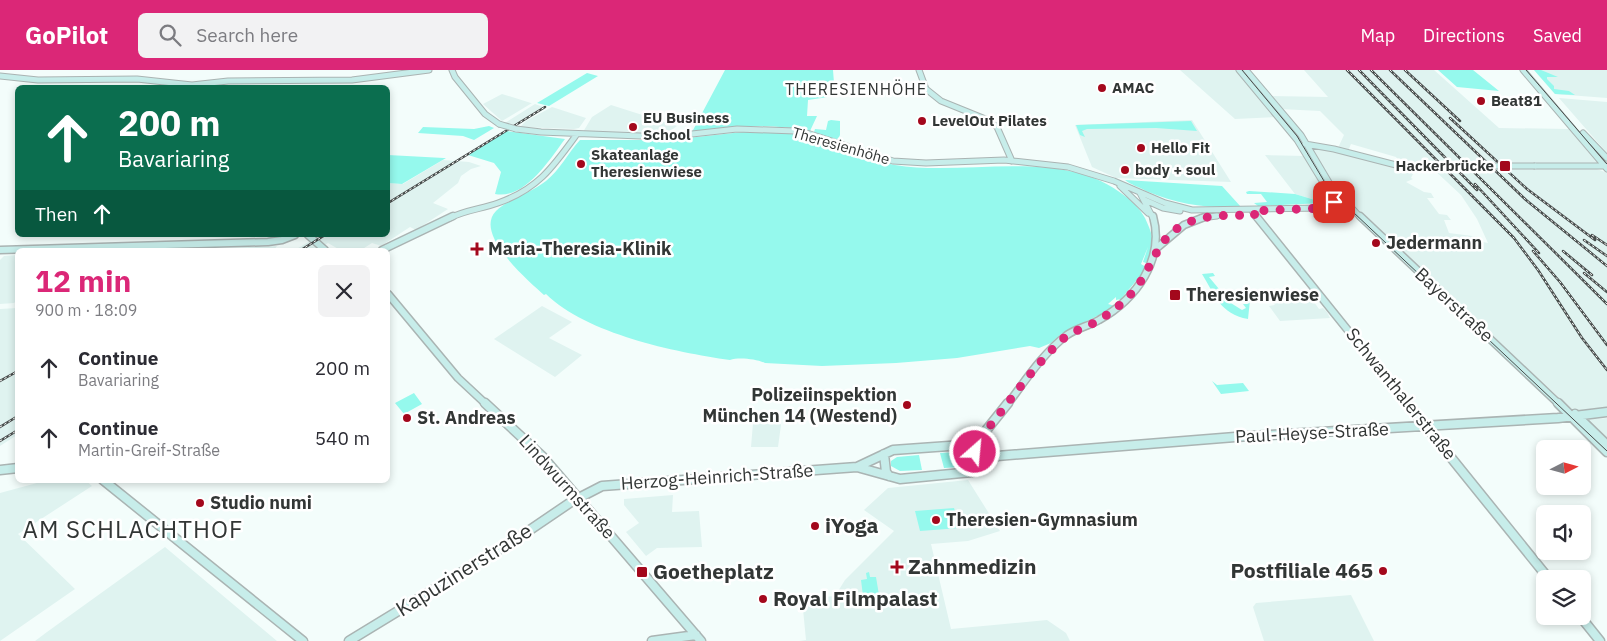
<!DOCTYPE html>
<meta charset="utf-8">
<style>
:root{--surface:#fff;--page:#f2f2f3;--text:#2b2b33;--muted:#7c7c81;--accent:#db2777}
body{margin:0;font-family:"IBM Plex Sans",sans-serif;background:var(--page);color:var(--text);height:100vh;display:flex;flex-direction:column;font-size:19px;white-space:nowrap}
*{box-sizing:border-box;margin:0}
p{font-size:16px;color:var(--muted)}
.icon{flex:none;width:28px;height:28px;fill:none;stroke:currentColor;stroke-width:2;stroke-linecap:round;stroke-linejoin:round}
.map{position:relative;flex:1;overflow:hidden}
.drawer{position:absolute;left:15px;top:178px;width:375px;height:235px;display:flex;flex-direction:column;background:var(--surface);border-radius:8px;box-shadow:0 2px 8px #0003}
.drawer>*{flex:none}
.guide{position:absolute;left:15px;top:15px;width:375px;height:152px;border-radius:8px;box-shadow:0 2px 8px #0003;background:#0b6e4f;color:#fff;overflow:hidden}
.needle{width:32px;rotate:84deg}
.controls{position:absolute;left:1536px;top:370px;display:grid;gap:10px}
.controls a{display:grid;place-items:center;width:55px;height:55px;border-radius:8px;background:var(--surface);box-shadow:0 2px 8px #0003;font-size:25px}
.pin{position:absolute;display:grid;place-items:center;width:42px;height:42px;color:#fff;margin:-21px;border-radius:10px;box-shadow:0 2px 8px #0006}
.me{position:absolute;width:55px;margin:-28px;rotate:27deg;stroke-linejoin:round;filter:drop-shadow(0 0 4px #0008)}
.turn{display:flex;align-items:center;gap:18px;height:105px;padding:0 20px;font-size:22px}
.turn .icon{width:65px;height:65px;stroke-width:2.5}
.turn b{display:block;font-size:35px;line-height:42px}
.then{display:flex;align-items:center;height:48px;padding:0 20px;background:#0003;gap:10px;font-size:19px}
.round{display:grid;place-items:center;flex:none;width:52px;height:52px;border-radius:8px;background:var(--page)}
.overview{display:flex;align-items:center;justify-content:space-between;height:85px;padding:0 20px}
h1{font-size:30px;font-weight:700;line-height:38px;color:var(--accent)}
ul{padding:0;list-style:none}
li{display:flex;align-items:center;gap:15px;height:70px;padding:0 20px}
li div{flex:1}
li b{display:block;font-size:19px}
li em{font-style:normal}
header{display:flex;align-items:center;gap:30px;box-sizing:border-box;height:70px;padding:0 25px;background:var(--accent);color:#fff}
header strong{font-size:24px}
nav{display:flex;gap:28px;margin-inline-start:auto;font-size:18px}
.search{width:350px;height:45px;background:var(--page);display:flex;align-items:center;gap:12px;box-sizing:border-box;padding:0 18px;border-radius:8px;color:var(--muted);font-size:19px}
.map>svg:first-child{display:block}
.built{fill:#dff3f0}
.green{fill:#95f9ed}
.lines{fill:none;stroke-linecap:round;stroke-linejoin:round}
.secondary-far2-casing{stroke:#aab4b3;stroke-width:7}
.secondary-far1-casing{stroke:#aab4b3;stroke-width:9}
.secondary-casing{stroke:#aab4b3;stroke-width:11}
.secondary-far2{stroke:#c7edea;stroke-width:5}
.secondary-far1{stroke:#c7edea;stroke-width:6}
.secondary{stroke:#c7edea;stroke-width:8}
.tram{stroke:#474c4b;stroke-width:1}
.rail-casing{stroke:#474c4b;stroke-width:2.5}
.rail{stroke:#fff;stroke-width:1;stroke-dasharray:2.5;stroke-linecap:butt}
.secondary-bridge-casing{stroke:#aab4b3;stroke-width:7;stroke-linecap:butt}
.secondary-bridge{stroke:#c7edea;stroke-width:5}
.route{stroke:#db2777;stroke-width:9;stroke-dasharray:0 16.2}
.poi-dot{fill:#a3081c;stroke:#fff;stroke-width:2}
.labels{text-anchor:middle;stroke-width:5;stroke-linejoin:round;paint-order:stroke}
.far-poi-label{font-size:15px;font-weight:bold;fill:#323635;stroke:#fff;text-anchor:start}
.far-street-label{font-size:15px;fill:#323635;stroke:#fff}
.far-quarter-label{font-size:16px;letter-spacing:1px;fill:#323635;stroke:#fff}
.poi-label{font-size:18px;font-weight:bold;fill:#323635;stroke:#fff;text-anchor:start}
.street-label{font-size:18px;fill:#323635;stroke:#fff}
.near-poi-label{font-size:21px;font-weight:bold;fill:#323635;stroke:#fff;text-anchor:start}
.near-street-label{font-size:21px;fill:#323635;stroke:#fff}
.near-quarter-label{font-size:24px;letter-spacing:1px;fill:#323635;stroke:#fff}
</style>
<header>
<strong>GoPilot</strong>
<div class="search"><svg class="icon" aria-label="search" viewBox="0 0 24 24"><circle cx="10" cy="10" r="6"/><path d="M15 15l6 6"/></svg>Search here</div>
<nav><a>Map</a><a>Directions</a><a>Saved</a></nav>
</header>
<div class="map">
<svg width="1607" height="571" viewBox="0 0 1607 571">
<rect width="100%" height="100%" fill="#f3fdfb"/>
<path class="built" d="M1180 0H1238L1277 47 1235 49Z
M1304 0H1434L1499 58 1569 59 1597 93 1557 94 1563 99H1597L1607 103V337L1574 341 1429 209 1359 143 1333 116 1311 78 1316 77 1407 99 1413 104 1411 108 1413 109 1406 112 1424 122 1431 123 1434 128H1427L1439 144 1447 145 1451 150H1444L1449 163 1480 167 1483 172 1488 173 1477 149 1461 125 1432 98 1400 93 1396 87 1351 74 1348 81 1338 78 1344 65 1320 41 1280 39 1269 26 1328 27Z
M1534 0H1607V28L1555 24Z
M502 24 531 33H532L502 51 483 34Z
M1559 28 1607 32V83Z
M535 34 546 38 515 56 505 53Z
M611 35 677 56 663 66 583 62 592 47Z
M552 37 586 48 579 58 574 59 520 57 526 51Z
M1192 50 1231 112 1116 108 1092 97 1075 55Z
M1265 85 1305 86 1331 129V133L1329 134 1295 124Z
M443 90 469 92 481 96 471 99 461 106 458 113 433 133 448 139 416 160 410 157 381 176 372 173 361 180H340L328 173 317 180H295L320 165H388V113L403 114Z
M277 176 274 180H151L228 178Z
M17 185V230L14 233 0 234V190L4 186Z
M1309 225 1319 239 1323 238 1327 242 1330 248 1280 251 1269 236 1275 235 1269 228Z
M542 236 572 252 549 268 582 285 555 307 494 269Z
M17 238V365L0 376V239Z
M754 341H773L781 355 778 377H751Z
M1607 348V373L1583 350Z
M48 410H85L92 416 18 464 75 519 0 571V423Z
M968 410 1000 461 968 471 931 474 951 559 1047 550 1066 563 1070 571H799L806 570 802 529 835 526 845 510 894 461 864 440 888 418Z
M673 425 672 442 699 441 702 477 657 478 646 486 626 462 639 453 624 435V429Z
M165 477 277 571H35L47 562Z
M1351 525 1374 571H1264L1253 537 1256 533Z"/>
<path class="green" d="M725 0H833L835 26 808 30 807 46H817L810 61C771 53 731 56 692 62Z
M1438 0H1473L1499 21 1457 17Z
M1534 0H1541L1558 7H1547V9L1554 16V19L1569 21 1575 25 1555 24Z
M587 3 598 6 549 36 537 33Z
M831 50 840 51V65L837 71 814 62 815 59 826 60 828 51Z
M1191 51 1197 61 1156 58 1087 59 1082 61 1085 67 1080 65 1076 55Z
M489 56 494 58 474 70 463 66 418 63 423 57 474 59Z
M506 61 565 69C550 89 525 130 495 124L501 102 494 93 468 85Z
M752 61C770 62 791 60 808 66 822 70 834 77 847 82 862 88 879 92 895 95 966 107 1063 76 1125 126 1133 132 1140 139 1145 148 1153 165 1156 174 1146 193L1143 192 1148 177 1141 194 1146 197 1145 200 1121 229 1116 230V227L1108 234 1115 236 1109 240 1061 264 1051 273 1039 278 1030 276 957 288 896 293 822 296 765 293C756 289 739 287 730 290 674 282 587 264 546 224L544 225C529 211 473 164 496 141 508 129 531 123 546 111 560 100 568 83 580 70H669Z
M388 85 444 88H446L402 114 388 113Z
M1125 110 1222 116 1241 137C1204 138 1180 135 1146 121 1139 117 1131 115 1125 110Z
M1249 121 1295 124 1325 133 1258 136 1254 133 1267 132 1261 124H1247L1246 122Z
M1213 203 1215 206 1209 207 1219 219 1216 220 1223 230H1226L1242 240 1246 238 1243 234H1248L1246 231 1250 230 1248 249C1220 244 1215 225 1202 204Z
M1212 311 1217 315 1243 313 1249 321 1221 324Z
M414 323 422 334 404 344 395 333Z
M957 382 966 387V394L961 397 944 398 940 383Z
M919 385 922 400 900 401 891 396V391L897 387Z
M954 438 960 458 920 461 915 441Z
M869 502 870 507H876L879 525 863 526 861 510 867 509 866 503Z"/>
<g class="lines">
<defs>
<path id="secondary-far2" d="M452 0 455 7 485 44 499 54
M919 0 926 19 941 31 988 50 997 57 1012 91
M1246 0 1301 65 1330 114 1361 148
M1523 0 1607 99
M0 6 38 10 137 9 192 15 228 11 352 10 429 0
M516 59 541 62 665 67 737 59 795 61 810 64 893 91 926 93 1004 90 1068 97 1114 111 1165 133 1192 140 1324 138 1333 135V129L1297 70 1239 0
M1583 63 1607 88
M1305 74 1334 79 1396 95 1427 96
M1535 96H1607
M1120 116 1148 143
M1140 123 1153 148
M1145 130 1163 138 1180 141
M1252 141 1257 148
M1323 141 1353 140
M450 148C465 140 482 139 498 133 538 119 553 97 577 64
M1201 148 1217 146"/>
<path id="secondary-far1" d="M1256 146 1408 335
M1360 146 1560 335
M308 165 325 180
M1158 177 1184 155 1207 146
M0 180 268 172 282 170 295 165
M382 180 453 146
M388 224 458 308 487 335
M1007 335C1025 311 1043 283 1067 265 1077 258 1089 256 1099 250 1136 229 1165 190 1153 146"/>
<path id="secondary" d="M485 333 543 387 701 571
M1407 333 1549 509
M1558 333 1607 382
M1575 344 1607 375
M975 382 997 386 1235 367 1558 348 1607 342
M975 382 976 373 1008 333
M884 384 886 402 889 406
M857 397 900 409 972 402 997 386
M0 400 18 398
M103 410 303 571
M1580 546 1600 571
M349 571 521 466 571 432 602 416 857 397 893 380 963 375 975 382 979 391 976 400
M652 571 696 565"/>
</defs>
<use href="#secondary-far2" class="secondary-far2-casing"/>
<use href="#secondary-far1" class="secondary-far1-casing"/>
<use href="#secondary" class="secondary-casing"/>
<use href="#secondary-far2" class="secondary-far2"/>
<use href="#secondary-far1" class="secondary-far1"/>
<use href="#secondary" class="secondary"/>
<path class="tram" d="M1242 0 1297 66 1324 111 1336 126 1607 381
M1526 0 1607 94"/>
<defs>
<path id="rail" d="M1347 0 1514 168 1538 200 1582 268 1607 300
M1359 0 1477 120
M1371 0 1607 234
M1390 0 1526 130 1607 196
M1405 0 1460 51
M1450 48 1527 119 1595 170
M1475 114 1539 183
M388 133 545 37
M1592 165 1607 175
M1584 170 1607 186
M301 180 325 165
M1533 181 1560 212 1607 275
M1563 181 1592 205
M1584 203 1607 222
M0 311 18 301
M0 357 18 346
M0 371 18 360"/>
</defs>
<use href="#rail" class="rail-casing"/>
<use href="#rail" class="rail"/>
<defs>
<path id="secondary-bridge" d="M499 54 516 59
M1427 96H1535"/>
</defs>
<use href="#secondary-bridge" class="secondary-bridge-casing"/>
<use href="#secondary-bridge" class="secondary-bridge"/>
</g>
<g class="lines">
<path class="route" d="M975 382 976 373C1006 338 1030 299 1064 268 1070 262 1080 260 1088 256 1104 248 1118 238 1130 225 1153 201 1153 173 1181 156 1204 143 1230 146 1255 145L1252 141 1324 138 1331 136 1334 132"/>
</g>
<g class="poi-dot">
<circle cx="1102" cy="18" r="5"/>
<circle cx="1481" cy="31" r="5"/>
<circle cx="922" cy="51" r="5"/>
<circle cx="633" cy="57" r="5"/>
<circle cx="1141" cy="78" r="5"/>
<circle cx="581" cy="94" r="5"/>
<rect x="1499" y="90" width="12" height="12" rx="2.5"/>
<circle cx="1125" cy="100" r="5"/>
<circle cx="1376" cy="173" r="5"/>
<path d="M474.5 171.5h5v5h5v5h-5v5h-5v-5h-5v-5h5z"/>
<rect x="1169" y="219" width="12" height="12" rx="2.5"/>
<circle cx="907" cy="335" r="5"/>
<circle cx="407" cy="348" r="5"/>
<circle cx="200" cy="433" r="5"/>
<circle cx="936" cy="450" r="5"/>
<circle cx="815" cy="456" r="5"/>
<path d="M894.5 489.5h5v5h5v5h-5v5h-5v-5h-5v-5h5z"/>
<circle cx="1383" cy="501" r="5"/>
<rect x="636" y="496" width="12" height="12" rx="2.5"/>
<circle cx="763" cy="529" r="5"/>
</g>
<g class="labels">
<g class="far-poi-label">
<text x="1112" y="23">AMAC</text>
<text x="1491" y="36">Beat81</text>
<text x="643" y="53">EU Business<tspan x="643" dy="17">School</tspan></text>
<text x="932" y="56">LevelOut Pilates</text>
<text x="1151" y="83">Hello Fit</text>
<text x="591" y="90">Skateanlage<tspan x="591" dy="17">Theresienwiese</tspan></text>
<text x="1494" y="101" text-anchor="end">Hackerbrücke</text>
<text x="1135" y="105">body + soul</text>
</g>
<g class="far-street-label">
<text transform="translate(841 76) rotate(16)" y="5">Theresienhöhe</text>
</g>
<g class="far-quarter-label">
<text x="856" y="25">THERESIENHÖHE</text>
</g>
<g class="poi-label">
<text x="1386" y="179">Jedermann</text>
<text x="488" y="185">Maria-Theresia-Klinik</text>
<text x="1186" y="231">Theresienwiese</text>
<text x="897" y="331" text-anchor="end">Polizeiinspektion<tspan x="897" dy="21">München 14 (Westend)</tspan></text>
<text x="417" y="354">St. Andreas</text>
<text x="210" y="439">Studio numi</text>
<text x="946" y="456">Theresien-Gymnasium</text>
</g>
<g class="street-label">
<text transform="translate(1454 235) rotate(43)" y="6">Bayerstraße</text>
<text transform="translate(1401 324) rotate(51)" y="6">Schwanthalerstraße</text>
<text transform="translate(1312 363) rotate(-3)" y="6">Paul-Heyse-Straße</text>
<text transform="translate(717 407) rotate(-4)" y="6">Herzog-Heinrich-Straße</text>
<text transform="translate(567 417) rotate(48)" y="6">Lindwurmstraße</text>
</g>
<g class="near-poi-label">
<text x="825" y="463">iYoga</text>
<text x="908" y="504">Zahnmedizin</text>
<text x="1373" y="508" text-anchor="end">Postfiliale 465</text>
<text x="653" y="509">Goetheplatz</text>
<text x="773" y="536">Royal Filmpalast</text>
</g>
<g class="near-street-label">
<text transform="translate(464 500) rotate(-32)" y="7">Kapuzinerstraße</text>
</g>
<g class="near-quarter-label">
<text x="133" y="468">AM SCHLACHTHOF</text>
</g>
</g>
</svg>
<div class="controls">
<a><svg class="needle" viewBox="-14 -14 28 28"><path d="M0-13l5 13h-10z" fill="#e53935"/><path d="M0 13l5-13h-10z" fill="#7c7c81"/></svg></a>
<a><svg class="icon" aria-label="sound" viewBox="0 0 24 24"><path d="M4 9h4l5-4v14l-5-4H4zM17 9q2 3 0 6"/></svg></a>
<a><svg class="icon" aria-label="layers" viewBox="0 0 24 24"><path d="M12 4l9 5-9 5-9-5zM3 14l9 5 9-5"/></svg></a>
</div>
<div class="pin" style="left:1334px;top:132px;background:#d93025"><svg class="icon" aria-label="arrive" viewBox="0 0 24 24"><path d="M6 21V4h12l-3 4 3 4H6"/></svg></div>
<svg class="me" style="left:975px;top:382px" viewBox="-20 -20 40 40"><circle r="17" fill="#db2777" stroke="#fff" stroke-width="3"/><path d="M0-11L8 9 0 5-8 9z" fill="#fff"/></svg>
<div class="guide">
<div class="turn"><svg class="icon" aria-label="ahead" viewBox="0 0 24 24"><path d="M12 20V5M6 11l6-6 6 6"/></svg><div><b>200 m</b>Bavariaring</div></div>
<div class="then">Then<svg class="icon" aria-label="ahead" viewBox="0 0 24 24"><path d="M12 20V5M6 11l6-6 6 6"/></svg></div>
</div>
<section class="drawer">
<div class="overview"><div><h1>12 min</h1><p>900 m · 18:09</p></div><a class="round"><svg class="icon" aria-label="close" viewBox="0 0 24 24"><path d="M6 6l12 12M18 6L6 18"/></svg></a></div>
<ul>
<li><svg class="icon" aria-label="ahead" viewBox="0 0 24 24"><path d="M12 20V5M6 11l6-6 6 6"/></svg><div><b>Continue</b><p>Bavariaring</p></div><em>200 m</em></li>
<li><svg class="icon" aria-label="ahead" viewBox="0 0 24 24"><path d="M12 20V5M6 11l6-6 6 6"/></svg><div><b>Continue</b><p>Martin-Greif-Straße</p></div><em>540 m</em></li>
</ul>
</section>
</div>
